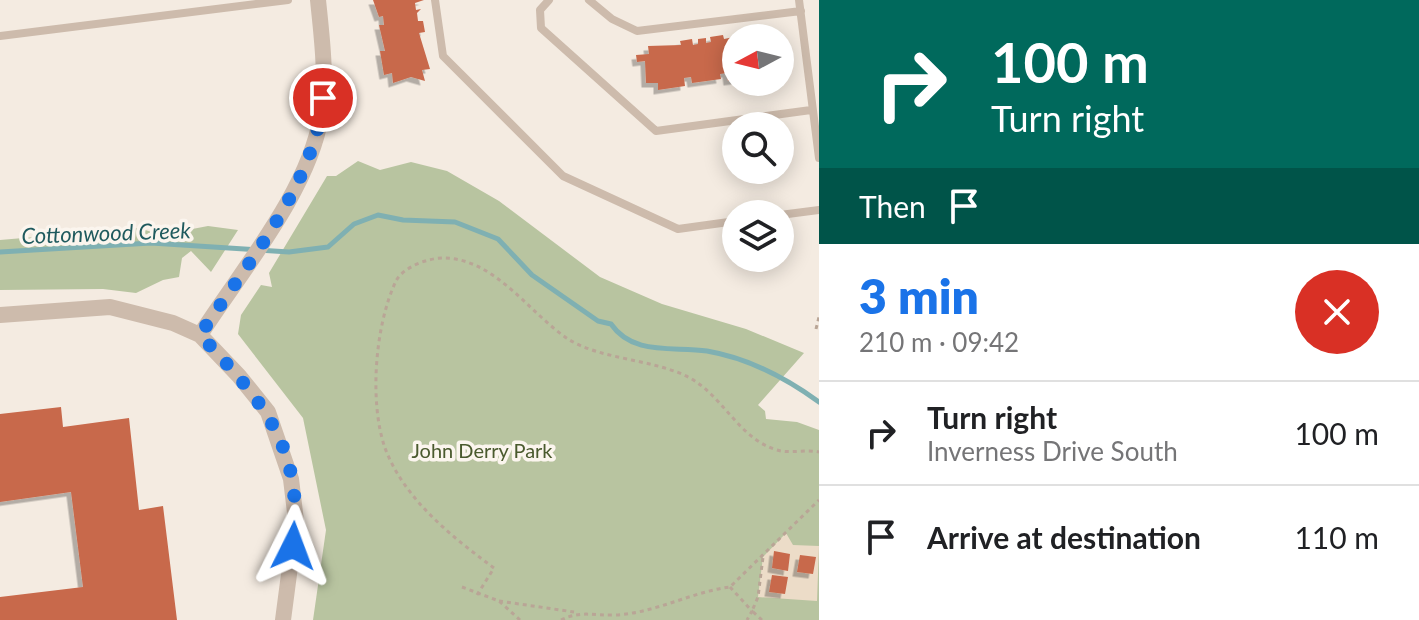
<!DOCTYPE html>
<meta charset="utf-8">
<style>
:root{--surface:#fff;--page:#f2f2f2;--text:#202124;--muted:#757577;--line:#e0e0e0;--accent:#1a73e8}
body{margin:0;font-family:Lato,sans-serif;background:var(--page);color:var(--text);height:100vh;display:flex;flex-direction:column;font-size:30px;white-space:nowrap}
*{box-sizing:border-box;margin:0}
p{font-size:26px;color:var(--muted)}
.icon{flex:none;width:44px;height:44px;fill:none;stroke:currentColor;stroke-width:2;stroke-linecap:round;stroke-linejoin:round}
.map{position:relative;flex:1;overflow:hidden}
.panel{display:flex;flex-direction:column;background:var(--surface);width:600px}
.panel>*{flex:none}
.top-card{background:#00695c;color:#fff;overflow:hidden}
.needle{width:52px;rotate:263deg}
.tools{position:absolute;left:722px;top:24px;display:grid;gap:16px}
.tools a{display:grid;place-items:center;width:72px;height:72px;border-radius:50%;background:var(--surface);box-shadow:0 4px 20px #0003;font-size:40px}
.pin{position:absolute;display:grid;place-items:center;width:68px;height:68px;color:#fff;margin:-34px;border:4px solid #fff;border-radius:50%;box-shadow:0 2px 8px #0007}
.me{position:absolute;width:88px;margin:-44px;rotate:3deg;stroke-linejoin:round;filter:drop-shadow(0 0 6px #0008)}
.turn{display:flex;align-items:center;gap:28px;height:168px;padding:0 40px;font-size:36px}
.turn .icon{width:104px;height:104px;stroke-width:2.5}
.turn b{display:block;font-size:56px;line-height:68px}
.then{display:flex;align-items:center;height:76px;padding:0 40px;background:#0003;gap:16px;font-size:30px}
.round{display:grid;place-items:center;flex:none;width:84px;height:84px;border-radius:42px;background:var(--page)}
.overview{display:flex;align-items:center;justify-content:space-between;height:136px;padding:0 40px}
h1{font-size:48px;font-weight:800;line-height:60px;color:var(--accent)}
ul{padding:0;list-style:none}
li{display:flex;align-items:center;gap:24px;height:104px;padding:0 40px;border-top:2px solid var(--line)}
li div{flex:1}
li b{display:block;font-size:30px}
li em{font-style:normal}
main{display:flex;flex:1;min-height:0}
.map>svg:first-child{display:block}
.green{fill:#b8c4a0}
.plaza{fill:#ecdcc8}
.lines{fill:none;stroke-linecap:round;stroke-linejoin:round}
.stream{stroke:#7fb0b2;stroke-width:5}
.building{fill:#c8694b;filter:url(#shadow)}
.path{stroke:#b9a596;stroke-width:3;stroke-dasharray:4 4;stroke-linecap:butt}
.lane{stroke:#cdbbac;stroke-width:8}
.street{stroke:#cdbbac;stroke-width:16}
.route{stroke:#1a73e8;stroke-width:14;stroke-dasharray:0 25.2}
.labels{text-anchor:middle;stroke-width:7;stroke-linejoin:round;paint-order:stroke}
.park-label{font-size:20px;fill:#4a5a2e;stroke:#fbf5ee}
.water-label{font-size:22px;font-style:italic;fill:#1f5a5e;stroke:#fbf5ee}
</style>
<main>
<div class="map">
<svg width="819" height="620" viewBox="0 0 819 620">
<defs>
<filter id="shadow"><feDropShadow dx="-4.5" dy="4.5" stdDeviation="0" flood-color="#0004"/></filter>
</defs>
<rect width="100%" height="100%" fill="#f4ebe1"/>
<path class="green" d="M358 161 380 170 411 162 447 171 499 201 600 277 662 304 746 329 804 353 758 405 765 411 766 419 797 422 819 430V620H313L326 530 303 418 238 334 241 315 261 285 272 287 269 273 327 176H336Z
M208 226 238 230 211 272 191 251 182 258 179 277 163 280 136 293 103 289 0 290V240L139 228 161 235Z"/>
<path class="plaza" d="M786 533 793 545 819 546 817 601 758 597 763 557Z"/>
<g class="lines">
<path class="stream" d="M0 252 151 243 289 252 328 247 354 224 378 215 403 220 455 222 498 239 532 275 598 321 611 324C633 356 673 346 707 351 748 358 786 378 819 402"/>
</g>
<path class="building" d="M373 0H424L415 3 416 10 421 9 417 13 418 21H423L425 32 419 33 430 69 422 70 425 81 411 77 393 83 392 73 384 75 380 51H385L379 25H384L383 16 379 17Z
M754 33 755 38H736V80L728 81 727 73 720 74 721 79 692 83 691 77 684 78 685 86 658 90V83H646L645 61 637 62 636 55 649 54 648 46 681 45 680 41 692 39 693 45 698 44V39L706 38V43L711 42 710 37 723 35 724 39Z
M61 407 63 427 129 418 139 510 163 506 177 620H0V597L83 587 71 492 0 502V414Z
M774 551 790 554 788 571 772 568Z
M800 555 816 557 813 574 797 572Z
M772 575 788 577 785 594 769 592Z"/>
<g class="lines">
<path class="path" d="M816 329 819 317
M462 587 499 601 520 620
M730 587 752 611 747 620
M477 595 494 568C452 537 404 499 385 448 369 402 375 325 396 281 403 267 428 258 443 258 495 258 529 313 568 339 601 360 655 359 690 378 724 397 739 439 777 450 790 454 805 449 819 452
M499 601 574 612
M561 620C581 610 594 616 615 615 656 613 691 592 730 587L819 500
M762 620 752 611 758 597 763 557"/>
<path class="lane" d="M435 0 443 56 563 176 678 229 736 221
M549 0 540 10 541 28 656 131 811 110
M589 0 612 19 637 31 801 11
M799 0 819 158
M0 36 288 0
M780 215 819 210"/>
<path class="street" d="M0 315 110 307 173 323 200 335 239 376 268 412 291 479 296 521 283 620
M200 335C241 271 309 191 321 116 327 77 322 39 318 0"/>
</g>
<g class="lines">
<path class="route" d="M293 546C305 447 262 401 200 335 247 263 314 186 323 98"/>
</g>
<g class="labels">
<g class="park-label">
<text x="482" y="458">John Derry Park</text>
</g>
<g class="water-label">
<text transform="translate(106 233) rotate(-2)" y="8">Cottonwood Creek</text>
</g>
</g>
</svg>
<div class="tools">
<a><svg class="needle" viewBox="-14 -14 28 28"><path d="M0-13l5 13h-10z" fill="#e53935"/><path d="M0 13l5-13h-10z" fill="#757577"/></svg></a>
<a><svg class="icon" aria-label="search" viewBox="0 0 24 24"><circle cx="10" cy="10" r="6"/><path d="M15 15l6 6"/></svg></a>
<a><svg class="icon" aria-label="layers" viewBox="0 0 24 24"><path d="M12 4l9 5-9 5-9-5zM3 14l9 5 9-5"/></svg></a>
</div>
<div class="pin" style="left:323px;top:98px;background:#d93025"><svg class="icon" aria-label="arrive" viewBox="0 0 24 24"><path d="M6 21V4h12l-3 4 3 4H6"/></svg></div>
<svg class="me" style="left:293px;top:546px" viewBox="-20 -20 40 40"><path d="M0-17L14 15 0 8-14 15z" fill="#1a73e8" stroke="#fff" stroke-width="4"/></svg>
</div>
<section class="panel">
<div class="top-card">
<div class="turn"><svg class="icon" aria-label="right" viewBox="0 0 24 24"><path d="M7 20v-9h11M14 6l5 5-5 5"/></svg><div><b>100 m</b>Turn right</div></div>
<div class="then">Then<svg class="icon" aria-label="arrive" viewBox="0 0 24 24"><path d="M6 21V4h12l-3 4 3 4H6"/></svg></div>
</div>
<div class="overview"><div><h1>3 min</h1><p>210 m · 09:42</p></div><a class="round" style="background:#d93025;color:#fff"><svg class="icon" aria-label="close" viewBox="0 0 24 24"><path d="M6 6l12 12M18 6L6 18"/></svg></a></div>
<ul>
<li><svg class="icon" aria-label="right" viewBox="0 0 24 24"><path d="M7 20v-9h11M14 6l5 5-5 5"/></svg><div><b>Turn right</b><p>Inverness Drive South</p></div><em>100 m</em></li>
<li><svg class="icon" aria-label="arrive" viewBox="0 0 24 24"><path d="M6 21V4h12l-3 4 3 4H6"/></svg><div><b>Arrive at destination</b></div><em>110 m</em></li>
</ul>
</section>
</main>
